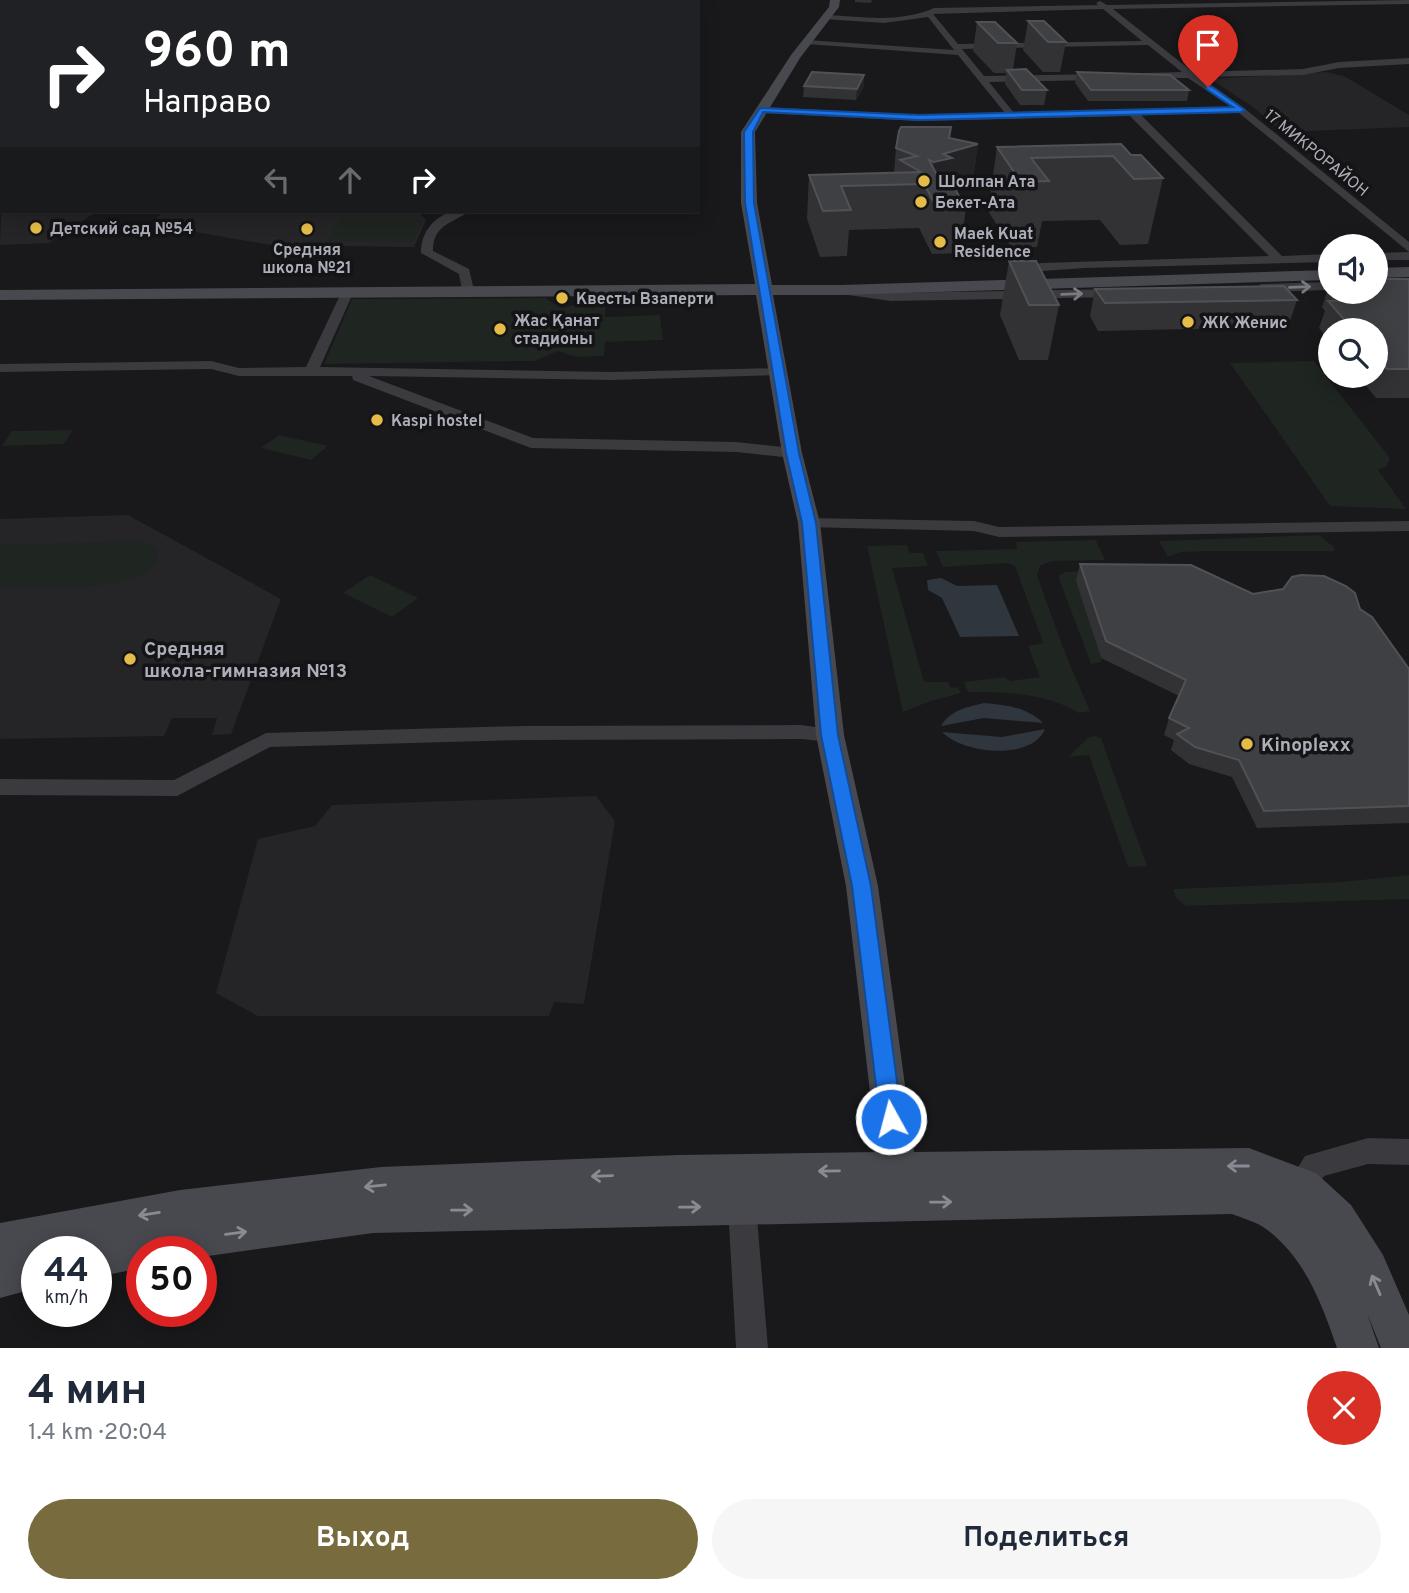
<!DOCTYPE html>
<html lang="ru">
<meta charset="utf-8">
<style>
:root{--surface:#fff;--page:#f6f6f7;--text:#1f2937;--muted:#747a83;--accent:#786b3e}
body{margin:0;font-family:Overpass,sans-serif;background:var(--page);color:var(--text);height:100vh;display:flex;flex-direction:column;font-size:26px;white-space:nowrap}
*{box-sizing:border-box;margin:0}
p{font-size:23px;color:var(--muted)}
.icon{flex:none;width:38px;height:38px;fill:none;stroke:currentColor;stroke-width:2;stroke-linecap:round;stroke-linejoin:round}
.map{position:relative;height:1348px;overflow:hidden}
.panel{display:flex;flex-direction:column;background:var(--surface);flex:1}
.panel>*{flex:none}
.guide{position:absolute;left:0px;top:0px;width:700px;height:214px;box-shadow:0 4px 18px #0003;background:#202124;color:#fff;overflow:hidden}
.controls{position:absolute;left:1318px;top:234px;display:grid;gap:14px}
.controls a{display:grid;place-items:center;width:70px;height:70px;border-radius:50%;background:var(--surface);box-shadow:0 4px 18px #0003;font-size:35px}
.speed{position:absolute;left:21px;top:1236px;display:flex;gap:14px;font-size:35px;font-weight:700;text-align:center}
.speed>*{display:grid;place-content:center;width:91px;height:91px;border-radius:50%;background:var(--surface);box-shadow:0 4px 18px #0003;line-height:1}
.speed small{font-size:18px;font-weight:400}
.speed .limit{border:10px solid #d22;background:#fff;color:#111}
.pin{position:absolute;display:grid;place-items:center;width:60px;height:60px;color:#fff;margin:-72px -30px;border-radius:50% 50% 50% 0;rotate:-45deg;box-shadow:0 0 7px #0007}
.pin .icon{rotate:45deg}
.me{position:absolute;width:77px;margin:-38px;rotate:353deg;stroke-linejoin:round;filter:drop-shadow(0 0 5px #0008)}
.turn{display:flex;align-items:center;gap:24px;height:147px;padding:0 28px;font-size:32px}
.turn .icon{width:91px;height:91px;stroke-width:2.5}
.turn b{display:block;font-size:49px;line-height:60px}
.lanes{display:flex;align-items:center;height:66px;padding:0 28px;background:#0003;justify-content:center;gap:35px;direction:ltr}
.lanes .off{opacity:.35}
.round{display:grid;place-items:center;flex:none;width:74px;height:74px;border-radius:37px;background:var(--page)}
.head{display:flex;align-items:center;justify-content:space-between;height:119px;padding:0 28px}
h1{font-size:42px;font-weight:700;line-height:52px}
.button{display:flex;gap:14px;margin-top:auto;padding:14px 28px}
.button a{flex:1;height:80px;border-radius:42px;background:var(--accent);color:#fff;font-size:28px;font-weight:700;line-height:80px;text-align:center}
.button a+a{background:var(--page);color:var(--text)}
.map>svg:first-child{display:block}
.built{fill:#252527}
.green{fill:#1f2520}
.water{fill:#2f363d}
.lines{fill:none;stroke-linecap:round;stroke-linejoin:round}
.street{fill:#3a3a3f;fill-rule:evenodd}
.secondary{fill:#48494f;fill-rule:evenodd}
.wall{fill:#323235}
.shaded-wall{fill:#232224}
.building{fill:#3f4043;stroke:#505156;stroke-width:2}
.oneway{stroke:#797a82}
.oneway2{stroke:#898b94}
.route{fill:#1a73e8;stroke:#114b97;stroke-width:2}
.poi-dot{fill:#e4bc47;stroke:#141315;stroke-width:2.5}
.labels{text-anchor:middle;stroke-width:7;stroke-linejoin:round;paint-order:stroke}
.far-street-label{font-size:16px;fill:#acafb9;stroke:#141315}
.far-poi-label{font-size:16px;font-weight:bold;fill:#acafb9;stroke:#141315;text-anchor:start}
.poi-label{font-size:19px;font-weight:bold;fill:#acafb9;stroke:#141315;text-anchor:start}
</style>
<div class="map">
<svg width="1409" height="1348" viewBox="0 0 1409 1348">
<rect width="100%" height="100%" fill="#19181a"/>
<path class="built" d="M1327 72 1346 77 1409 115V127L1282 132 1253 107 1210 79Z
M2 192V212H96L49 243 0 245Z
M163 212H418L426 220 414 247 271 245 195 232 189 226H147Z
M128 515 281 599 231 734 212 735 217 718H172L164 736 0 739V519Z
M596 796 615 821 584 1004 554 1002 549 1016H258L216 993 258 839 315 826 332 805Z"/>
<path class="green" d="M340 219 423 220 413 242 327 241Z
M545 298 561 308 578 304 605 303V317L660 315 663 340 605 342 604 356 576 357 558 351 534 361 324 364 352 299Z
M1314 361 1390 458 1387 466 1378 470 1406 509 1330 506 1230 363Z
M73 430 64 444 2 446 12 431Z
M279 435 328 446 311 460 261 448Z
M1319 535 1334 547V551H1210L1181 552 1168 557 1159 541Z
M1096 540 1105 560 1052 561 1040 566 1037 575 1065 653 1090 711 1079 713C1044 693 1008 692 968 692L964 682 1005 677 1010 681 1040 677 1028 646 1043 643 1015 566 1008 563 943 567 936 551 1017 549 1016 542Z
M137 541 154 547 158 558C140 596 38 586 0 587V545Z
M907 545 910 553H923L928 566 892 568 924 682H948L951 688 957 687 961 693 931 701 903 712 867 546Z
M1090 571 1121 577 1077 581 1102 662 1091 664 1058 576 1065 572Z
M370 575 418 598 392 617 343 593Z
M1096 736 1101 738 1147 866 1128 867 1089 755 1068 757 1089 737Z
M1409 875V899L1186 906 1176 898 1173 889 1341 882Z"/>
<path class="water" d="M941 578 957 586 997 585 1019 636 960 637 942 598 928 590 927 580Z
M984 703C1006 705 1027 707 1043 723L984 718 941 726C950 710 968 707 984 703Z
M1045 729C1032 761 963 754 942 732L1002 737Z"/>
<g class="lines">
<path class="street" d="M429 0H441L426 2Z
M1409 0V4L1113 9 1193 72 1303 69 1339 62 1409 58V64L1339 68 1303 75 1200 77 1244 108 1409 242V252L1239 113 1141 115 1282 256 1330 254V262L1085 268 1042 271 1016 278 1010 274 1012 271 1041 263 1269 256 1130 116 920 121 760 113 755 110 760 107 920 115 1005 113 958 55 806 44 802 42 806 40 954 50 928 17 884 23 824 19 827 15C864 17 900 23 934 8L1098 5 1096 3 1100 1 1107 5ZM1103 9 1142 41 958 44 933 14ZM1148 45 1182 72 1145 73 1141 76 1142 78H1188L1231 107 1014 113 989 82 1101 80 1105 77 1101 74 984 76 962 49Z
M0 151H2L0 158Z
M450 212H468C451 224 433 225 433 251L469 269 474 290 468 294 462 290 459 274 421 253C421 233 432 219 450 212Z
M1409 252V260H1376V253Z
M1330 282V290L1261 292 1255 288 1261 284Z
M348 287 354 291 320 367 612 372 778 368 783 369V375L612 380 369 376 533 438 736 442 792 448 800 453 792 458 736 452 531 448 353 380 352 376H239L211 369 0 372V364L211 361 239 368 306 367 342 291Z
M845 287 891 293 1119 289 1125 293 1119 297 891 301 841 294 839 291Z
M809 518 974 521 999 527 1409 521V531L999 537 974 531 803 527 801 523 803 519Z
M801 725 837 730 840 735 837 740 830 742 801 739 523 740 270 747 177 796 0 795V779L174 780 266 733 523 726Z
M1368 1138 1409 1139V1165L1368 1164 1324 1176 1307 1202 1297 1206 1287 1202 1283 1192 1305 1156Z
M742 1192 752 1196 756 1206 768 1348H736L728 1206 732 1196Z"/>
<path class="secondary" d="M403 0H419L402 2Z
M830 0H840L839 7 800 58 755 132 757 203 772 285H841L1330 270V280L841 295H773L802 453 820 523 844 735 878 886 914 1152 1249 1148 1302 1168 1316 1173 1351 1205 1383 1255 1409 1315V1348H1381L1367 1313 1379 1348H1337C1322 1304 1305 1258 1266 1229 1257 1222 1242 1218 1232 1214L373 1233 201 1257V1251H142V1268L96 1277V1251H78L80 1247 37 1251V1288L0 1298V1223L180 1190 381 1167 678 1155 877 1152 846 886 816 735 798 523 782 453 756 295 0 300V290L755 284 741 203V132L791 55 829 7Z
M0 97H2V105H0Z
M0 140H2L0 149Z
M1409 267V277L1376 278V268Z"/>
</g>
<path class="wall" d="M855 0H872L871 3 855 2Z
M0 1 2 2V23L0 22Z
M1028 21 1066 42 1060 72H1043L1023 50Z
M977 22 1017 43 1013 70 1047 90 1044 105H1020L1005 84 1006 73H994L973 51Z
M1077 72 1189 90 1187 101H1088L1075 83Z
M864 75V86L856 100 803 97 804 86Z
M949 138 978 144 972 186 956 191 966 208 960 253 932 254 919 228 849 230 847 256 820 257 807 219 809 175 894 173 896 148Z
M997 147 1131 155 1163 178 1148 244 1120 245 1100 220 1042 221 1037 247H1011L988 211Z
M1009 261 1059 305 1048 360H1019L1000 315Z
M1409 279V398H1376L1358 376H1376V331H1330V342L1319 328 1325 311 1322 307 1330 283V292H1376Z
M1095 289 1297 300 1288 327 1098 331 1090 316Z
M1080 564 1253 594 1360 609 1409 669V823L1257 828 1232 777 1189 764 1171 750 1174 740 1164 735 1169 718 1179 696 1101 658 1076 581Z"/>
<path class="shaded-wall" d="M864 75V86L856 100 857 89Z
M978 144 972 186 948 194 930 195 934 162 943 154Z"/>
<path class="building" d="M7 0H94L99 2H2V6L0 5V1Z
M1028 21H1044L1066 42H1048Z
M977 22H995L1017 43H998Z
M1026 69 1047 90H1022L1007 70Z
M812 72 864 75 857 89 804 86Z
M1077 72 1170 75 1189 90H1091Z
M901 127H951L949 138 978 144 943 154 952 158 934 162 929 160 941 183 951 182 966 208H937L924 184 841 186 851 210 823 211 809 175 921 172 900 160 917 156 896 148 899 131Z
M1121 144 1131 155H1141L1163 178 1134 179 1113 156 1031 158 1049 181 1021 182 997 147Z
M1009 261H1036L1059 305H1029Z
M1376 279H1409V369H1387L1376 355V331H1354L1328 301 1351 300 1343 292H1376Z
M1284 286 1297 300 1105 303 1095 289Z
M1080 564 1191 565 1253 594 1283 589 1292 577 1301 575 1324 576 1346 586 1355 593 1360 609 1372 617 1409 669V806L1264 811 1239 760 1195 747 1177 734 1189 728 1169 718 1186 680 1106 641Z"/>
<defs><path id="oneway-shaft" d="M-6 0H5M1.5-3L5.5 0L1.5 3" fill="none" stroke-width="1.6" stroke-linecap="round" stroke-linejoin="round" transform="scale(1.75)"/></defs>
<g class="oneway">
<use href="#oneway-shaft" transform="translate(1300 287) rotate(-2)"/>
<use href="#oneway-shaft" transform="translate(1072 294) rotate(-2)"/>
</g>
<g class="oneway2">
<use href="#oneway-shaft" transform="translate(1238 1166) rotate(180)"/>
<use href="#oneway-shaft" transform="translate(829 1171) rotate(179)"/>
<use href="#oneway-shaft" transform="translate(602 1176) rotate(178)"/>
<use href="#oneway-shaft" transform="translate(375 1186) rotate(174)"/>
<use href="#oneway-shaft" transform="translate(941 1202) rotate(-1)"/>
<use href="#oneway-shaft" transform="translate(690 1207) rotate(-1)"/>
<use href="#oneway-shaft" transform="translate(462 1210) rotate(-1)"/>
<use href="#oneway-shaft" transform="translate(149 1214) rotate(171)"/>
<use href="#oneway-shaft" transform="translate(236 1233) rotate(-8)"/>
<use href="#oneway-shaft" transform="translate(1376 1285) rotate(-113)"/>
</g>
<path class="route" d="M1206 86H1211L1245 110 1241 112 920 120 763 112 753 132 754 203 799 453 816 523 838 735 871 886 902 1119 899 1127 891 1130 883 1127 880 1119 852 886 821 735 802 523 786 453 745 203 744 132 760 108 920 115 1233 107 1206 89Z"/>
<g class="poi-dot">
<circle cx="924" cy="181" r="7"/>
<circle cx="921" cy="202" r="7"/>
<circle cx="36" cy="228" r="7"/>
<circle cx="307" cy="229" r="7"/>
<circle cx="940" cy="242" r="7"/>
<circle cx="562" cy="298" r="7"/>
<circle cx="1188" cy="322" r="7"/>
<circle cx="500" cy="329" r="7"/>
<circle cx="377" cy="420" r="7"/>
<circle cx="130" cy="659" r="7"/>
<circle cx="1247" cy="744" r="7"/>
</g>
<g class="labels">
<g class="far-street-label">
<text transform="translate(1317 152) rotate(39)" y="6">17 МИКРОРАЙОН</text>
</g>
<g class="far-poi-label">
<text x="938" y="187">Шолпан Ата</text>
<text x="935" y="208">Бекет-Ата</text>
<text x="50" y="234">Детский сад №54</text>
<text x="954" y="239">Maek Kuat<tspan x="954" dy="18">Residence</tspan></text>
<text x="307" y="255" text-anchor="middle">Средняя<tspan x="307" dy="18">школа №21</tspan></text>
<text x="576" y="304">Квесты Взаперти</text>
<text x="514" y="326">Жас Қанат<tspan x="514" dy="18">стадионы</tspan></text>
<text x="1202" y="328">ЖК Женис</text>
<text x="391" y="426">Kaspi hostel</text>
</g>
<g class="poi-label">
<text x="144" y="655">Средняя<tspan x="144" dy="22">школа-гимназия №13</tspan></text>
<text x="1261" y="751">Kinoplexx</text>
</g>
</g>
</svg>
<div class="controls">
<a><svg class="icon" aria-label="sound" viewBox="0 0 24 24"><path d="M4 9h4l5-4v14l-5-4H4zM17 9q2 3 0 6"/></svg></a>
<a><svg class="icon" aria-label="search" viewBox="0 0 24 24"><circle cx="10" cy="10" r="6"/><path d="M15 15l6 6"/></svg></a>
</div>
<div class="speed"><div>44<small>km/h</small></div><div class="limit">50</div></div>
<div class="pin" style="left:1208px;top:87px;background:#d93025"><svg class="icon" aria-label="arrive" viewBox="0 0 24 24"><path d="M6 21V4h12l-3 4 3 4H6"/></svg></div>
<svg class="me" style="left:891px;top:1119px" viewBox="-20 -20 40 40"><circle r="17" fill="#1a73e8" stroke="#fff" stroke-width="3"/><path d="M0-11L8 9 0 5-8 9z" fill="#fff"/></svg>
<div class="guide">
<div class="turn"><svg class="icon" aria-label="right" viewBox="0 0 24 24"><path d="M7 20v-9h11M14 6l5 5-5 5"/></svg><div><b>960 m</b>Направо</div></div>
<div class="lanes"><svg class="icon off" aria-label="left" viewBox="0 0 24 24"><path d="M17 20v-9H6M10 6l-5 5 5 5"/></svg><svg class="icon off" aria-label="ahead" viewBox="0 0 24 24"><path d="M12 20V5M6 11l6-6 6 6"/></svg><svg class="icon" aria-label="right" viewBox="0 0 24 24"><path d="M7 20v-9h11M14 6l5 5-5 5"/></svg></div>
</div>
</div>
<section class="panel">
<div class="head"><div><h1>4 мин</h1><p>1.4 km · 20:04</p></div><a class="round" style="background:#d93025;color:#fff"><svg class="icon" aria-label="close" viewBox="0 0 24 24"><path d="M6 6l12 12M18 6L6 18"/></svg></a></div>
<div class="button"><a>Выход</a><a>Поделиться</a></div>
</section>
